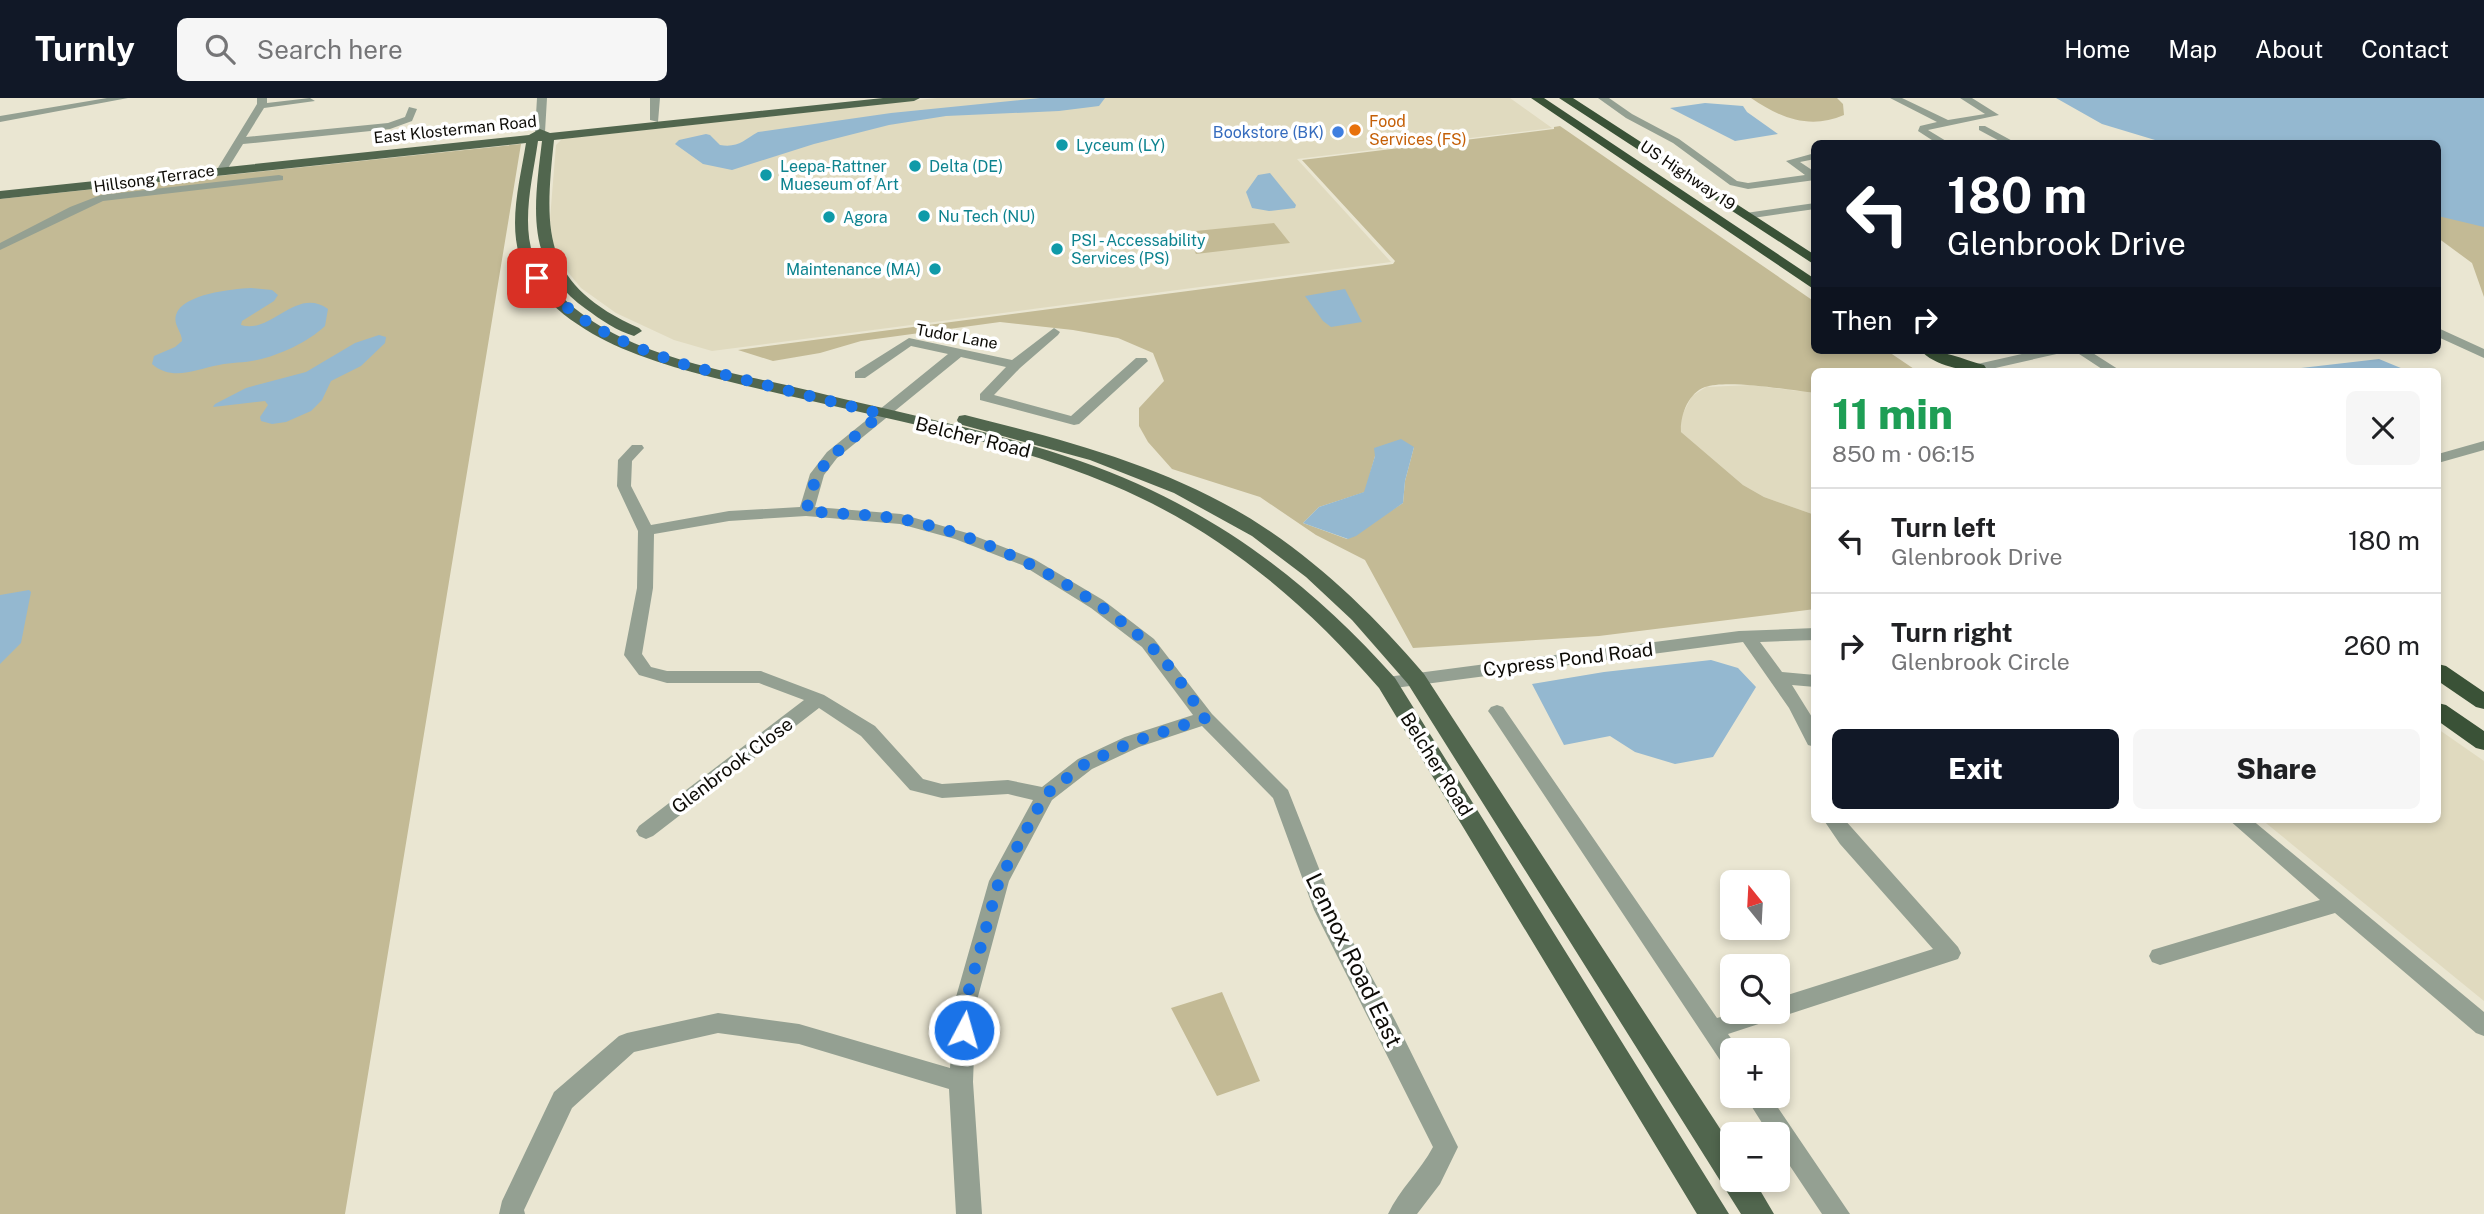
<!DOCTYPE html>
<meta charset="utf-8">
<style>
:root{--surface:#fff;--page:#f6f6f6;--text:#202124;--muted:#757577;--line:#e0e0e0;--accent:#111827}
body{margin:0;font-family:"Public Sans",sans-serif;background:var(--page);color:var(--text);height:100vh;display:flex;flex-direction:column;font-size:26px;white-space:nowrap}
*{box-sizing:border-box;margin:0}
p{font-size:23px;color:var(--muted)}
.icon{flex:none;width:38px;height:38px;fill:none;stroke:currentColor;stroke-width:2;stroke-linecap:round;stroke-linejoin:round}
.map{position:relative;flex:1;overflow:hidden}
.sheet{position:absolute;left:1811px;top:270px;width:630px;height:455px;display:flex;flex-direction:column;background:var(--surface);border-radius:10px;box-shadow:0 4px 10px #0003}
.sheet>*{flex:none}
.hud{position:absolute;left:1811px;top:42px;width:630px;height:214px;border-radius:10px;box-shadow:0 4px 10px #0003;background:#111827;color:#fff;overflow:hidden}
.needle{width:46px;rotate:342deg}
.controls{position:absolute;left:1720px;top:772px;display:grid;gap:14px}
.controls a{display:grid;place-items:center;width:70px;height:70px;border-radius:10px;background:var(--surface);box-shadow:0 4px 10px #0003;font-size:35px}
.pin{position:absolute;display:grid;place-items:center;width:60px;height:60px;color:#fff;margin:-30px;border-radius:14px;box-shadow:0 4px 10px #0006}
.me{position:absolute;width:77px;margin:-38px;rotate:6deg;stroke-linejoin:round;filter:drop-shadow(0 0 5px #0008)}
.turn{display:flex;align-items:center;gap:24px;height:147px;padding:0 21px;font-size:32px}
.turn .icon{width:91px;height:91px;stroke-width:2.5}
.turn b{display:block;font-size:49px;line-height:60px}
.then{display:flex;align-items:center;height:66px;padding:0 21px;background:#0003;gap:14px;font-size:26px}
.round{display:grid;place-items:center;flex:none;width:74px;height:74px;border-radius:10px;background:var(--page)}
.head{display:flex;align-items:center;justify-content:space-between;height:119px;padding:0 21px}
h1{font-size:42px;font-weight:800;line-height:52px;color:#1e9e55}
.cta{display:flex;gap:14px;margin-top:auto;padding:14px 21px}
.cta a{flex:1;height:80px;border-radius:10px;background:var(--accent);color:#fff;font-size:28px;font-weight:800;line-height:80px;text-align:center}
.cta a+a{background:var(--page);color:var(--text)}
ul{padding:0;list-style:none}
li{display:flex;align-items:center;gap:21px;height:105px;padding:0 21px;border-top:2px solid var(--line)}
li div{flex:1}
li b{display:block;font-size:26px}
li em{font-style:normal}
header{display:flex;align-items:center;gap:42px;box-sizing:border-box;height:98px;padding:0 35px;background:var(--accent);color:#fff}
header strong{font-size:33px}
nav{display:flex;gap:38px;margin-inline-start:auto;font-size:24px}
.search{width:490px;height:63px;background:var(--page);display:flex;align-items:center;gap:18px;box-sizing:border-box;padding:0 24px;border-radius:10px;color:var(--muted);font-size:26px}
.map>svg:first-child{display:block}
.built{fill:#e0dabf}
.green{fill:#c3ba95;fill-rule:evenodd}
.water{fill:#94b8d0}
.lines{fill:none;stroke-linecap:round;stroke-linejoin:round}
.minor{fill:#94a092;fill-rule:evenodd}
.major{fill:#51664e;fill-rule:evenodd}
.highway{fill:#3a5237;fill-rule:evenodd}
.route{stroke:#1a73e8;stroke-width:12;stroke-dasharray:0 21.6}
.food-dot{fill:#e8710a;stroke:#fff;stroke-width:2.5}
.shop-dot{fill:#3f7fe0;stroke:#fff;stroke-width:2.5}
.culture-dot{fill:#0f9aa8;stroke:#fff;stroke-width:2.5}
.labels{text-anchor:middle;stroke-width:7;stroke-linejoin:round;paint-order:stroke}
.far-food-label{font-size:16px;fill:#c56008;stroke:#fff;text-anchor:start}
.far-street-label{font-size:16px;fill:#0d0b06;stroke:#fff}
.far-shop-label{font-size:16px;fill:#366cbe;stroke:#fff;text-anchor:end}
.far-culture-label{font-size:16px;fill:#0d838f;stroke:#fff;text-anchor:start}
.street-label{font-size:19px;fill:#0d0b06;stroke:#fff}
.near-street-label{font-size:23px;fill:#0d0b06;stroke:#fff}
</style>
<header>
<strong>Turnly</strong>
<div class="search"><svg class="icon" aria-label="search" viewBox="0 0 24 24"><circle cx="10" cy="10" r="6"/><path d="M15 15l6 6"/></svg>Search here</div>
<nav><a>Home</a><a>Map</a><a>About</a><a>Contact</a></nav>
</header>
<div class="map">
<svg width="2484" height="1116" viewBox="0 0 2484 1116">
<rect width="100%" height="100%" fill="#eae6d2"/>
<path class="built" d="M937 0H1510L1552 30 1297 61 1391 164 712 253 674 242 616 215 581 190 563 168 552 145 550 121 556 47 562 41Z
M1750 287 1815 295V417L1764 399 1743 387 1681 334 1680 321 1692 298 1706 289Z
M2438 631 2484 663V903L2261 721H2438Z"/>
<path class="green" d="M1751 0H1837L1843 6 1844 17C1810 32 1780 20 1751 0Z
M1560 28 1815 204V252H1886L1917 273H1815V295C1789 292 1728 281 1705 289 1688 295 1680 318 1681 334L1743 387 1764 399 1815 417V511L1599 538 1413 550 1365 462 1316 437 1260 399 1172 371 1148 344 1139 328V310L1164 283 1153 255 1118 240 1073 232 1000 224 861 243 820 255 773 263 738 252 1393 166 1395 163 1302 62 1554 31V29ZM1414 349 1405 383 1403 405 1347 441 1303 425 1319 409 1365 394 1375 358Z
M521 46 345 1116H0V101Z
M2438 116 2484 126V199L2472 165 2438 140Z
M1274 125 1290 145 1196 156 1186 134Z
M1222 894 1260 983 1217 998 1171 910Z"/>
<path class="water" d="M1040 0H1105L1099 8 1059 13 946 18 889 27 814 46 732 72 703 66 675 46 679 42 706 36 710 37 720 47C738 50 744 42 758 34L891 15Z
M2056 0H2484V129L2438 118V46L2165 45 2102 26Z
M1705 5 1743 8 1747 14 1778 36 1735 43 1670 10Z
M1270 75 1296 107 1295 110 1269 113 1252 110 1246 94 1258 77Z
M251 190 272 192 278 197 274 203 242 223 241 227C271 237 296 188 328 211L325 228C308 244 280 257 257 262 245 265 232 264 219 267 196 271 173 284 152 266L154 258 175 249 182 243C182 234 173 227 176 217 182 196 232 191 251 190Z
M1345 191 1362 224 1331 229 1323 223 1305 198Z
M379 237 386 239 385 245 361 268 331 283 322 302 311 313 286 324 272 326 261 323 260 319 268 307 265 303 213 309 215 306 246 290 306 274 355 245Z
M2379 261 2408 273H2274Z
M1401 341 1414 349 1405 383 1403 405 1356 438 1348 441 1303 425 1319 409 1364 394 1375 358 1374 350Z
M29 492 31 494 21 545 0 566V497Z
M1711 562 1738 570 1756 589 1713 659 1675 666 1635 654 1610 638 1564 647 1532 586 1604 574Z"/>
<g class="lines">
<path class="minor" d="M107 0H128L0 24V18Z
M257 0H267V5L310 0 315 3 264 10 246 39 388 25 405 19 409 9 417 11 412 23 390 31 243 46 225 75H217L216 73 257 6Z
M537 0H547L545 34 540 37 535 34Z
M650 0H660L658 24 650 22Z
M1598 0H1609L1632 16 1679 41 1737 83 1748 85 1805 77 1786 63 1815 55V61L1800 64 1815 74V82L1748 91 1730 87 1673 45 1626 20Z
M1890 0H1902L1948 22 1985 16 1960 0H1972L1999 17 1928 32 1951 46H1938L1918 33 1920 28 1937 24Z
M1979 28H1985L2018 46H2005L1979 32Z
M279 77 283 78V82L103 103 0 152V145L70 109 101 97Z
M1815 105V111L1746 121 1741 118 1746 115Z
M1054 230 1060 234 1058 237 1020 270 994 297 1071 318 1136 260H1146L1148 263 1079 326 1074 327 980 302V296L1006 269 961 259 837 360 824 377 815 409 901 416 967 435 1034 461 1103 502 1154 541 1212 616 1288 692 1335 811 1395 922 1458 1049 1440 1086 1417 1116H1388C1399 1092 1421 1072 1433 1049L1314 812 1273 700 1202 628 1139 649 1092 671 1052 702 1009 783 976 906 973 984 982 1116H956L949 991 799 946 718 935 634 954 572 1010 524 1112 525 1116H499L502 1103 554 994 619 938 627 935 718 915 799 926 950 970 954 906 989 783 1033 702 1008 696 942 700 910 692 861 638 819 610 653 738 646 741 639 738 636 733 639 728 804 602 759 585H667L639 577 624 557 637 490 638 433 617 388 618 362 632 347H642L644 350 632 363 631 388 651 427 729 413 800 409 810 376 827 354 948 256 911 248 865 280H855V274L909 240 1012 262ZM806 418 900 426 955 441 1022 467 1091 510 1142 549 1193 617 1125 639 1078 661 1042 689 1008 682 942 686 923 681 875 628 824 597 761 573H667L651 569 642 556 653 490 654 436 729 423Z
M2438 230 2484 251V260L2438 239Z
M2039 252H2062L2061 255 1982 273H1973L1971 270 1973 267Z
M2073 252H2088L2121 273H2105Z
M2484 343V352L2438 365V356Z
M1815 530V542L1760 544 1782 574 1815 577V589L1792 587 1815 624V649L1808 647 1789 610 1743 544 1387 591 1378 585 1387 579 1739 533Z
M1497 607 1503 609 1717 920 1738 914H1778V900L1933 851 1840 746 1823 721H1844L1958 849 1961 855 1958 861 1728 936 1739 952H1732V971L1724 968 1491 617 1488 613 1491 609Z
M2228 721H2251L2484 914V938L2476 935 2335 815 2160 867 2152 864 2149 858 2152 852 2320 802Z
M1745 998H1770L1850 1116H1822L1778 1050V1036H1769Z"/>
<path class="major" d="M883 0H920L914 3 554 42C544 135 542 187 639 230L642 233 634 238C617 233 601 222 586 211 524 167 534 110 542 43H538C532 86 516 141 544 178 600 256 721 271 807 292 898 315 992 332 1080 363 1208 408 1305 479 1395 580L1729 1116H1697L1379 590C1304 503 1219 432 1112 387 1007 343 892 322 781 296 727 283 673 272 621 250 584 234 538 204 522 165 507 128 520 83 526 45L0 101V93L529 37 540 31 550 35Z
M965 317C1069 343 1178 371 1268 432 1327 472 1377 521 1424 576L1732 1049V1082H1754L1774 1116H1741L1408 586 1352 522 1306 479 1252 438 1174 395 1090 362 959 326 957 322 959 318Z"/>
<path class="highway" d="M1531 0H1544L1815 181V192Z
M1559 0H1573L1815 157V167Z
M1920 252C1943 252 1962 261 1984 267L1986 270 1984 273C1963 273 1935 268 1920 252Z
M2438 566 2446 568 2484 594V611L2476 609 2438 583Z
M2438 605 2446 607 2484 633V652L2476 650 2438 623Z"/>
</g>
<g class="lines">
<path class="route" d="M537 180C578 228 627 247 686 267L881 316 832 358 817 376 806 413C837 416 870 416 901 421 985 436 1083 488 1146 544 1170 565 1187 594 1205 620L1132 644 1085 666 1045 697 999 783 965 906 964 932"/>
</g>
<circle class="food-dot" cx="1355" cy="32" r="7"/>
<circle class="shop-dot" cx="1338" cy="34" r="7"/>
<g class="culture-dot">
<circle cx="1062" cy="47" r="7"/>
<circle cx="915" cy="68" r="7"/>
<circle cx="766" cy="77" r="7"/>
<circle cx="924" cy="118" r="7"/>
<circle cx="829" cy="119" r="7"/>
<circle cx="1057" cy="151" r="7"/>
<circle cx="935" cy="171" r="7"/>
</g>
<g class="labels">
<g class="far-food-label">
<text x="1369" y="29">Food<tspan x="1369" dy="18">Services (FS)</tspan></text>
</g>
<g class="far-street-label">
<text transform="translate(455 31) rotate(-6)" y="6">East Klosterman Road</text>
<text transform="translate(1688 77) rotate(34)" y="6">US Highway 19</text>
<text transform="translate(154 80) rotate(-8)" y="6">Hillsong Terrace</text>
<text transform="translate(957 238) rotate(10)" y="6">Tudor Lane</text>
</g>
<g class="far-shop-label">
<text x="1324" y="40">Bookstore (BK)</text>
</g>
<g class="far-culture-label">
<text x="1076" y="53">Lyceum (LY)</text>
<text x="780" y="74">Leepa-Rattner<tspan x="780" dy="18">Mueseum of Art</tspan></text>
<text x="929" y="74">Delta (DE)</text>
<text x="938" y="124">Nu Tech (NU)</text>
<text x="843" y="125">Agora</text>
<text x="1071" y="148">PSI - Accessability<tspan x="1071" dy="18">Services (PS)</tspan></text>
<text x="921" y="177" text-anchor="end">Maintenance (MA)</text>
</g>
<g class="street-label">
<text transform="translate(973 339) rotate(14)" y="7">Belcher Road</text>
<text transform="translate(1568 561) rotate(-7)" y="7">Cypress Pond Road</text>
<text transform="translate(1437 666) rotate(58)" y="7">Belcher Road</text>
<text transform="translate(732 667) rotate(-37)" y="7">Glenbrook Close</text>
</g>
<g class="near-street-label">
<text transform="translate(1354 862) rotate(64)" y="8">Lennox Road East</text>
</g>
</g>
</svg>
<div class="controls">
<a><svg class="needle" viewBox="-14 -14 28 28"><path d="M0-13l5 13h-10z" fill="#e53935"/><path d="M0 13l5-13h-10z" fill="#757577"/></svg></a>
<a><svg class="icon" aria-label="search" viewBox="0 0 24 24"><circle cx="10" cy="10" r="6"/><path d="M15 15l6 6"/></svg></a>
<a>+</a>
<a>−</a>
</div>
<div class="pin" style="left:537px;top:180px;background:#d93025"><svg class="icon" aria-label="arrive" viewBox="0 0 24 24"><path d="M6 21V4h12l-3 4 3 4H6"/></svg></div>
<svg class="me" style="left:964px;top:932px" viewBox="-20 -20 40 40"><circle r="17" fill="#1a73e8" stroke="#fff" stroke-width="3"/><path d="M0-11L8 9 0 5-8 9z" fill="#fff"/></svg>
<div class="hud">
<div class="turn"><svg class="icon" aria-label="left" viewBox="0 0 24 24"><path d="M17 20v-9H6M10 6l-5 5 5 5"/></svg><div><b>180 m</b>Glenbrook Drive</div></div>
<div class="then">Then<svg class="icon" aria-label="right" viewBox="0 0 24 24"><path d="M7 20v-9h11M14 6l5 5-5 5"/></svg></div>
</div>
<section class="sheet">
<div class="head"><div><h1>11 min</h1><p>850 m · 06:15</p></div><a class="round"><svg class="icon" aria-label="close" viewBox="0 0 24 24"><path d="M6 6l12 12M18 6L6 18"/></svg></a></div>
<ul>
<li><svg class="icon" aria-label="left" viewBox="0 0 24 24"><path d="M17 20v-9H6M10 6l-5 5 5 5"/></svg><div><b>Turn left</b><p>Glenbrook Drive</p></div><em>180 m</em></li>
<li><svg class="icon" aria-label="right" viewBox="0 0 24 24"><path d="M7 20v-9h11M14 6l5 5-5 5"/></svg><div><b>Turn right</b><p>Glenbrook Circle</p></div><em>260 m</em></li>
</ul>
<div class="cta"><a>Exit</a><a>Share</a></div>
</section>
</div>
